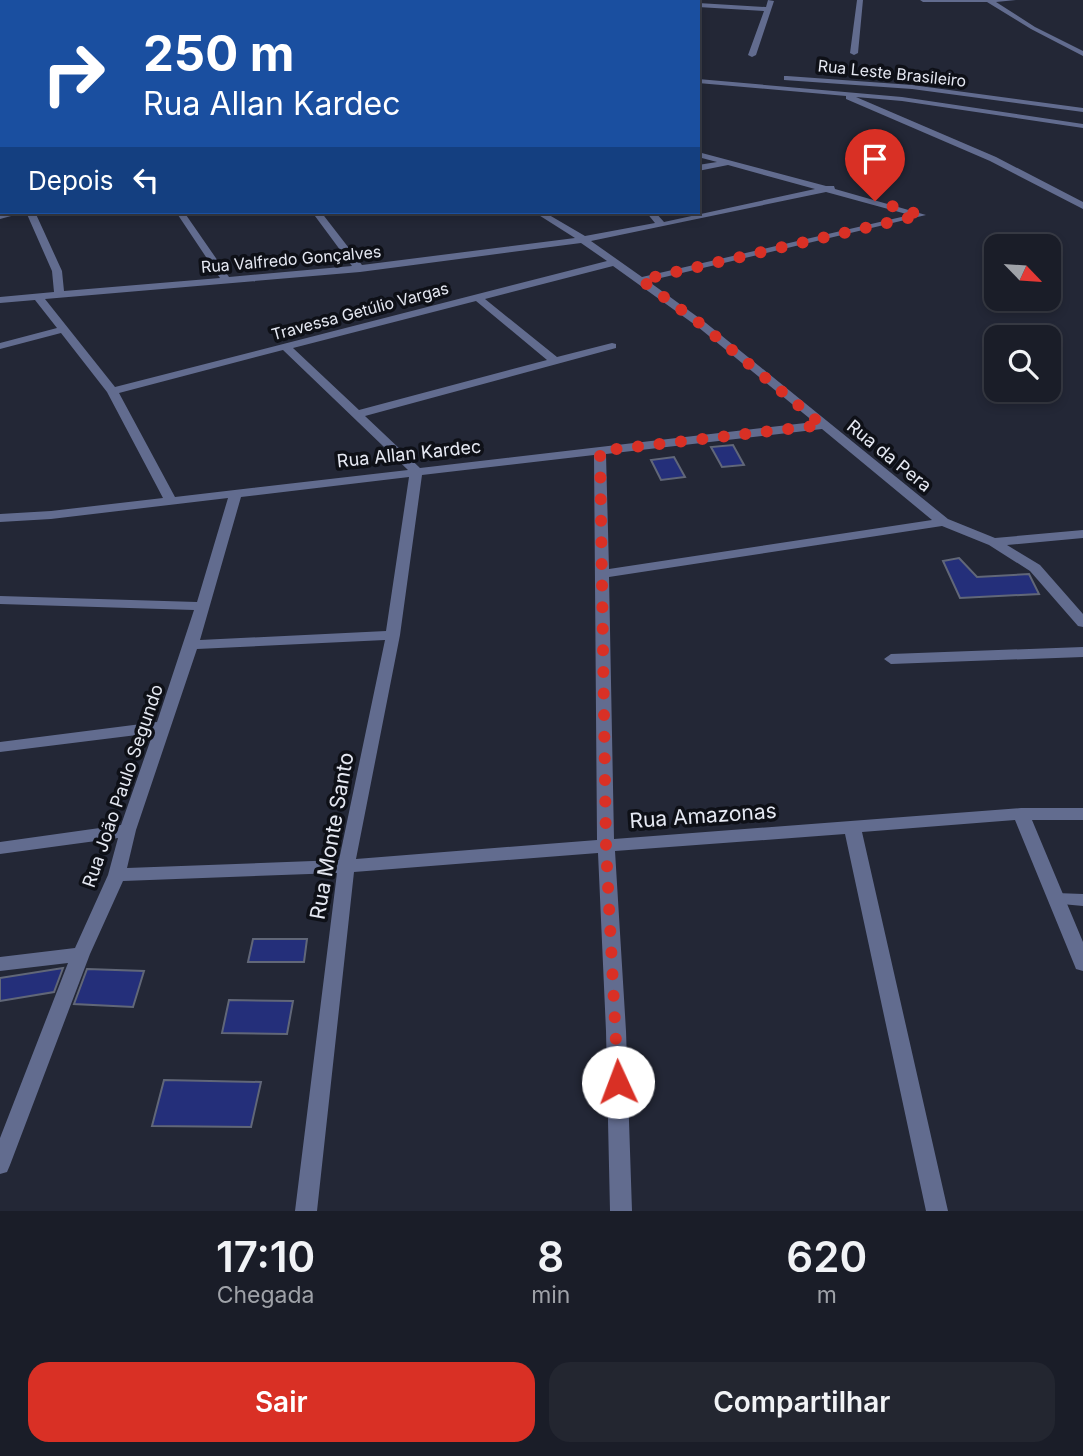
<!DOCTYPE html>
<html lang="pt">
<meta charset="utf-8">
<style>
:root{--surface:#1a1d28;--page:#232630;--text:#f1f3f6;--muted:#9fa2a8;--line:#383b45;--accent:#d93025}
body{margin:0;font-family:Inter,sans-serif;background:var(--page);color:var(--text);height:100vh;display:flex;flex-direction:column;font-size:26px;white-space:nowrap}
*{box-sizing:border-box;margin:0}
p{font-size:23px;color:var(--muted)}
.icon{flex:none;width:38px;height:38px;fill:none;stroke:currentColor;stroke-width:2;stroke-linecap:round;stroke-linejoin:round}
.map{position:relative;height:1211px;overflow:hidden}
.sheet{display:flex;flex-direction:column;background:var(--surface);flex:1}
.sheet>*{flex:none}
.banner{position:absolute;left:0px;top:0px;width:700px;height:214px;box-shadow:0 4px 10px #0003,0 0 0 2px var(--line);background:#1a4fa0;color:#fff;overflow:hidden}
.needle{width:46px;rotate:115deg}
.buttons{position:absolute;left:984px;top:234px;display:grid;gap:14px}
.buttons a{display:grid;place-items:center;width:77px;height:77px;border-radius:14px;background:var(--surface);box-shadow:0 4px 10px #0003,0 0 0 2px var(--line);font-size:35px}
.pin{position:absolute;display:grid;place-items:center;width:60px;height:60px;color:#fff;margin:-72px -30px;border-radius:50% 50% 50% 0;rotate:-45deg;box-shadow:0 0 7px #0007}
.pin .icon{rotate:45deg}
.me{position:absolute;width:77px;margin:-38px;rotate:358deg;stroke-linejoin:round;filter:drop-shadow(0 0 5px #0008)}
.turn{display:flex;align-items:center;gap:24px;height:147px;padding:0 28px;font-size:32px}
.turn .icon{width:91px;height:91px;stroke-width:2.5}
.turn b{display:block;font-size:49px;line-height:60px}
.then{display:flex;align-items:center;height:66px;padding:0 28px;background:#0003;gap:14px;font-size:26px}
.eta{display:flex;justify-content:space-evenly;align-items:center;height:119px;text-align:center}
.eta b{font-size:42px;font-weight:600;line-height:49px}
.primary-button{display:flex;gap:14px;margin-top:auto;padding:14px 28px}
.primary-button a{flex:1;height:80px;border-radius:21px;background:var(--accent);color:#fff;font-size:28px;font-weight:600;line-height:80px;text-align:center}
.primary-button a+a{background:var(--page);color:var(--text)}
.map>svg:first-child{display:block}
.building{fill:#242f7a;stroke:#616778;stroke-width:2}
.lines{fill:none;stroke-linecap:round;stroke-linejoin:round}
.lane{fill:#626c8f;fill-rule:evenodd}
.street{fill:#626c8f;fill-rule:evenodd}
.rail{stroke:#a0a4b0;stroke-width:2.5;stroke-dasharray:5 2.5;stroke-linecap:butt}
.route{stroke:#d93025;stroke-width:12;stroke-dasharray:0 21.6}
.labels{text-anchor:middle;stroke-width:7;stroke-linejoin:round;paint-order:stroke}
.far-street-label{font-size:16px;fill:#e5e8f2;stroke:#0e1017}
.street-label{font-size:18px;fill:#e5e8f2;stroke:#0e1017}
.near-street-label{font-size:21px;fill:#e5e8f2;stroke:#0e1017}
</style>
<div class="map">
<svg width="1083" height="1211" viewBox="0 0 1083 1211">
<rect width="100%" height="100%" fill="#232736"/>
<path class="building" d="M733 445 744 465 722 467 711 447Z
M674 457 685 477 661 480 651 460Z
M959 558 977 577 1029 574 1039 594 960 598 943 561Z
M253 939H307L304 962H248Z
M63 968 54 992 0 1001V978Z
M87 969 144 971 133 1007 74 1004Z
M229 1000 293 1001 287 1034 222 1033Z
M164 1080 261 1082 251 1127 152 1126Z"/>
<g class="lines">
<path class="lane" d="M1056 893 1083 894V906L1051 903 1048 899 1051 895Z"/>
<path class="street" d="M379 0H385L378 2Z
M463 0H469L462 2Z
M544 0H550L543 2Z
M559 0H638L642 2H561Z
M671 0H677L670 2Z
M768 0 774 1 756 55 752 57 748 55 764 11 698 7V3L766 7Z
M857 0H863L858 53 854 55 850 53Z
M920 0H1016L996 2 1035 27 1083 51V56L1031 29 987 2H923Z
M0 27H2V31H0Z
M0 52H2V56H0Z
M0 68H2L0 73Z
M787 76 912 85 1083 108V112L912 89 784 80V76Z
M698 79 902 97 1083 124V128L902 101 856 97 996 157 1083 202V209L990 161 846 99V96L698 83Z
M0 119H2V123H0Z
M0 146 2 147V154H0Z
M698 152 826 186H834L835 189 926 215 648 281 706 323 948 519 995 538 1083 530V538L1007 545 1040 565 1083 614V627L1078 626 1030 571 989 545 942 526 609 577 614 839 1021 808H1083V820H1032L1083 942V971L1076 969 1074 964 1015 820 862 832 948 1211H926L845 834 615 851 626 1031 632 1211H610L606 1031 598 853 354 872 317 1211H295L337 873 123 881 90 954 10 1165 7 1172 0 1174V1138L68 963 0 971V957L75 948 108 875 118 838 0 854V842L121 825 153 733 0 752V742L157 722 194 610 0 604V596L197 602 228 498 51 519 0 522V514L51 511 163 498 107 392 61 333 0 349V343L57 328 35 300 0 303V297L54 292 52 271 26 212 0 219V213L35 212 62 271 64 291 220 278 176 212H184L229 277 352 266 312 212H321L362 265 575 238 534 212H544L585 236 655 223 646 212H655L664 222 815 189 728 165 698 171V165L717 162 698 157ZM826 192 910 215 642 277 591 241ZM581 243 607 261 115 387 45 299 360 272ZM613 266 698 327 814 422 420 468 365 416 616 348V344L612 343 557 357 485 299ZM476 301 547 360 359 410 293 348ZM283 350 408 470 175 497 119 393ZM822 429 932 520 609 569 606 454ZM594 455 597 840 356 859 400 635 422 475ZM409 477 386 631 200 640 241 497ZM385 640 339 860 127 868 136 830 197 649Z
M1083 647V657L891 664 884 659 891 654Z"/>
<path class="rail" d="M287 2 290 0"/>
</g>
<g class="lines">
<path class="route" d="M618 1082 606 847 600 451 822 425 702 325 641 280 921 215 875 201"/>
</g>
<g class="labels">
<g class="far-street-label">
<text transform="translate(892 73) rotate(6)" y="6">Rua Leste Brasileiro</text>
<text transform="translate(291 259) rotate(-5)" y="6">Rua Valfredo Gonçalves</text>
<text transform="translate(360 311) rotate(-15)" y="6">Travessa Getúlio Vargas</text>
</g>
<g class="street-label">
<text transform="translate(409 454) rotate(-6)" y="6">Rua Allan Kardec</text>
<text transform="translate(889 456) rotate(39)" y="6">Rua da Pera</text>
<text transform="translate(123 786) rotate(-71)" y="6">Rua João Paulo Segundo</text>
</g>
<g class="near-street-label">
<text transform="translate(703 816) rotate(-4)" y="7">Rua Amazonas</text>
<text transform="translate(332 836) rotate(-80)" y="7">Rua Monte Santo</text>
</g>
</g>
</svg>
<div class="buttons">
<a><svg class="needle" viewBox="-14 -14 28 28"><path d="M0-13l5 13h-10z" fill="#e53935"/><path d="M0 13l5-13h-10z" fill="#9fa2a8"/></svg></a>
<a><svg class="icon" aria-label="search" viewBox="0 0 24 24"><circle cx="10" cy="10" r="6"/><path d="M15 15l6 6"/></svg></a>
</div>
<div class="pin" style="left:875px;top:201px;background:#d93025"><svg class="icon" aria-label="arrive" viewBox="0 0 24 24"><path d="M6 21V4h12l-3 4 3 4H6"/></svg></div>
<svg class="me" style="left:618px;top:1082px" viewBox="-20 -20 40 40"><circle r="19" fill="#fff"/><path d="M0-13L10 11 0 6-10 11z" fill="#d93025"/></svg>
<div class="banner">
<div class="turn"><svg class="icon" aria-label="right" viewBox="0 0 24 24"><path d="M7 20v-9h11M14 6l5 5-5 5"/></svg><div><b>250 m</b>Rua Allan Kardec</div></div>
<div class="then">Depois<svg class="icon" aria-label="left" viewBox="0 0 24 24"><path d="M17 20v-9H6M10 6l-5 5 5 5"/></svg></div>
</div>
</div>
<section class="sheet">
<div class="eta">
<div><b>17:10</b><p>Chegada</p></div>
<div><b>8</b><p>min</p></div>
<div><b>620</b><p>m</p></div>
</div>
<div class="primary-button"><a>Sair</a><a>Compartilhar</a></div>
</section>
